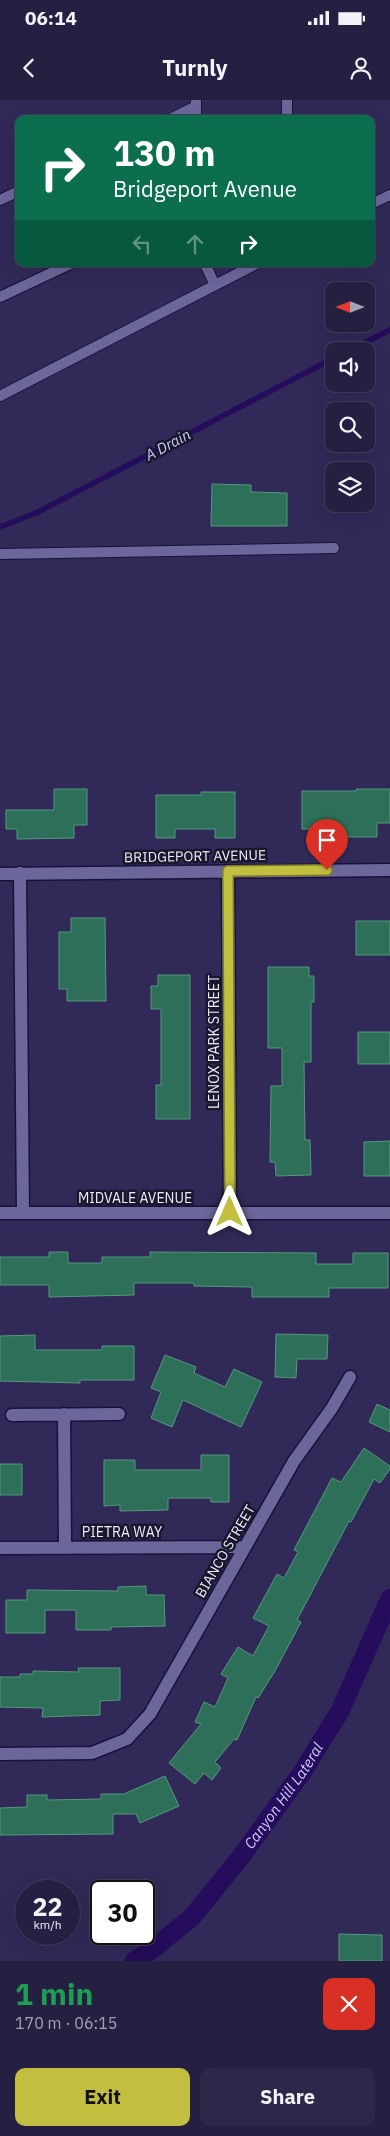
<!DOCTYPE html>
<meta charset="utf-8">
<style>
:root{--surface:#252042;--page:#2d2849;--text:#f1f3f6;--muted:#a3a3b2;--line:#423e5b;--accent:#c1be40}
body{margin:0;font-family:"IBM Plex Sans",sans-serif;background:var(--page);color:var(--text);height:100vh;display:flex;flex-direction:column;font-size:19px;white-space:nowrap}
*{box-sizing:border-box;margin:0}
p{font-size:16px;color:var(--muted)}
.icon{flex:none;width:28px;height:28px;fill:none;stroke:currentColor;stroke-width:2;stroke-linecap:round;stroke-linejoin:round}
.map{position:relative;height:1861px;overflow:hidden}
.drawer{display:flex;flex-direction:column;background:var(--surface);flex:1}
.drawer>*{flex:none}
.top-card{position:absolute;left:15px;top:15px;width:360px;height:152px;border-radius:10px;box-shadow:0 5px 20px #0002,0 0 0 1px var(--line);background:#0b6e4f;color:#fff;overflow:hidden}
.needle{width:32px;rotate:270deg}
.tools{position:absolute;left:325px;top:182px;display:grid;gap:10px}
.tools a{display:grid;place-items:center;width:50px;height:50px;border-radius:10px;background:var(--surface);box-shadow:0 5px 20px #0002,0 0 0 1px var(--line);font-size:25px}
.speed{position:absolute;left:15px;top:1780px;display:flex;gap:10px;font-size:25px;font-weight:700;text-align:center}
.speed>*{display:grid;place-content:center;width:65px;height:65px;border-radius:50%;background:var(--surface);box-shadow:0 5px 20px #0002,0 0 0 1px var(--line);line-height:1}
.speed small{font-size:12px;font-weight:400}
.speed .limit{border:2px solid #111;border-radius:8px;background:#fff;color:#111}
.pin{position:absolute;display:grid;place-items:center;width:42px;height:42px;color:#fff;margin:-51px -21px;border-radius:50% 50% 50% 0;rotate:-45deg;box-shadow:0 0 5px #0007}
.pin .icon{rotate:45deg}
.me{position:absolute;width:55px;margin:-28px;rotate:0deg;stroke-linejoin:round;filter:drop-shadow(0 0 4px #0008)}
.turn{display:flex;align-items:center;gap:18px;height:105px;padding:0 15px;font-size:22px}
.turn .icon{width:65px;height:65px;stroke-width:2.5}
.turn b{display:block;font-size:35px;line-height:42px}
.lanes{display:flex;align-items:center;height:48px;padding:0 15px;background:#0003;justify-content:center;gap:25px;direction:ltr}
.lanes .off{opacity:.35}
.round{display:grid;place-items:center;flex:none;width:52px;height:52px;border-radius:10px;background:var(--page)}
.headline{display:flex;align-items:center;justify-content:space-between;height:85px;padding:0 15px}
h1{font-size:30px;font-weight:700;line-height:38px;color:#1e9e55}
.button{display:flex;gap:10px;margin-top:auto;padding:10px 15px}
.button a{flex:1;height:58px;border-radius:10px;background:var(--accent);color:#111;font-size:20px;font-weight:700;line-height:58px;text-align:center}
.button a+a{background:var(--page);color:var(--text)}
.status{display:flex;justify-content:space-between;align-items:center;height:35px;padding:0 25px;background:var(--surface);direction:ltr}
.status svg{height:14px;fill:currentColor}
header{display:flex;justify-content:space-between;align-items:center;height:65px;padding:0 15px;background:var(--surface);font-size:22px;font-weight:700}
.map>svg:first-child{display:block}
.lines{fill:none;stroke-linecap:round;stroke-linejoin:round}
.stream{stroke:#250c5c;stroke-width:5.5}
.canal{stroke:#250c5c;stroke-width:19}
.building{fill:#2d6f59;stroke:#55987f}
.service-casing{stroke:#1a103c;stroke-width:12}
.minor-casing{stroke:#1a103c;stroke-width:15}
.service{stroke:#6c679b;stroke-width:10}
.minor{stroke:#6c679b;stroke-width:12}
.route-casing{stroke:#7d7c2a;stroke-width:12}
.route{stroke:#c1be40;stroke-width:9}
.labels{text-anchor:middle;stroke-width:5;stroke-linejoin:round;paint-order:stroke}
.street-label{font-size:14px;fill:#ecebfd;stroke:#19172b}
.water-label{font-size:15px;font-style:italic;fill:#ceccf9;stroke:#19172b}
</style>
<div class="status"><b>06:14</b><svg viewBox="0 0 49 12"><path d="M0 12V9h3v3zM5 12V6h3v6zM10 12V3h3v9zM15 12V0h3v12zM26 1h20v11H26zM47 4h2v5h-2z"/></svg></div>
<header><svg class="icon" aria-label="back" viewBox="0 0 24 24"><path d="M15 5l-7 7 7 7"/></svg>Turnly<svg class="icon" aria-label="person" viewBox="0 0 24 24"><circle cx="12" cy="8" r="4"/><path d="M4 21q1-7 8-7t8 7"/></svg></header>
<div class="map">
<svg width="390" height="1861" viewBox="0 0 390 1861">
<rect width="100%" height="100%" fill="#312a58"/>
<g class="lines">
<path class="stream" d="M348 251 390 230
M0 427 36 413 334 258"/>
<path class="canal" id="s1" d="M134 1861 153 1849 192 1817 240 1758 303 1671 340 1611 390 1498"/>
</g>
<path class="building" d="M212 384 251 385V392L287 393V426H211Z
M54 689H87V725H74V738L17 739V729H6V710H54Z
M356 689H390V723H377V737H317V729H302V691H356Z
M201 692H235V738H215V729H175V738H156V695H201Z
M71 818H105L106 901H67V889H59V832H71Z
M356 821H390V855H356Z
M268 867H309V876H314V902H311V962H304L305 1040H310L311 1075 276 1076 275 1062H270L271 986H282V948H268Z
M158 875H190V1019H156V985H161V909H151V886H158Z
M358 932H390V964H358Z
M390 1041V1076H364V1042Z
M49 1152H68V1163H102V1157H150V1152L316 1153V1164H353V1153H388V1188H329V1197H252V1187L194 1186V1183H134V1195L49 1197V1185H0V1157H49Z
M276 1234 328 1235 327 1259H297L296 1278 275 1277Z
M35 1235V1250H102V1246H134V1280H80V1283L0 1281V1236Z
M165 1255 196 1267 194 1273 225 1287 234 1269 262 1282 241 1327 183 1300 172 1327 151 1318 161 1292 151 1288Z
M377 1304 390 1310V1332L369 1322Z
M364 1348 390 1366V1369L380 1383 374 1379 351 1422 349 1421 297 1520 301 1522 275 1571 258 1598 256 1597 237 1640 234 1639 215 1662 221 1668 212 1680 204 1673 195 1684 169 1663 201 1624 195 1622 204 1602 215 1607 228 1578 221 1574 238 1547 253 1556 269 1526 253 1518 277 1474 284 1478 298 1452 294 1450 332 1378 341 1382Z
M201 1355H229V1402H211V1398H168V1410L120 1411V1405L104 1406V1360H135V1370H201Z
M0 1364H22V1395H0Z
M146 1486V1495H164L165 1526 111 1527V1530H76V1510H45V1533H6V1500H27V1490L118 1491V1487Z
M78 1568H120V1600L100 1601V1615L42 1617 43 1608 0 1607V1577H20V1574H33V1571L79 1572Z
M165 1676 179 1706 140 1723 136 1714H113V1734L0 1735V1708L27 1707V1695H47V1700L101 1699V1694H124Z
M339 1834 382 1835V1861H339Z"/>
<g class="lines">
<defs>
<path id="service" d="M287 0V19
M196 1V19
M170 19 196 6
M0 100 19 91
M371 104 390 95
M205 164 215 185
M0 197 70 164
M0 296 256 164
M0 454 334 448"/>
<path id="minor" d="M228 771 230 1113
M20 773 23 1113
M0 774 390 770
M0 1113H390
M64 1314 65 1447
M12 1315 119 1314
M0 1448 245 1447
M0 1654 92 1653 127 1639 150 1614 294 1361 332 1308 350 1277"/>
</defs>
<use href="#service" class="service-casing"/>
<use href="#minor" class="minor-casing"/>
<use href="#service" class="service"/>
<use href="#minor" class="minor"/>
</g>
<g class="lines">
<defs>
<path id="route" d="M230 1112 228 771 327 770"/>
</defs>
<use href="#route" class="route-casing"/>
<use href="#route" class="route"/>
</g>
<g class="labels">
<g class="street-label">
<text transform="translate(195 756) rotate(-1)" y="5">BRIDGEPORT AVENUE</text>
<text transform="translate(214 942) rotate(-90)" y="5">LENOX PARK STREET</text>
<text x="135" y="1103">MIDVALE AVENUE</text>
<text x="122" y="1437">PIETRA WAY</text>
<text transform="translate(225 1451) rotate(-60)" y="5">BIANCO STREET</text>
</g>
<g class="water-label">
<text transform="translate(168 345) rotate(-28)" y="5">A Drain</text>
<text dy="5" stroke="none"><textPath href="#s1" startOffset="225">Canyon Hill Lateral</textPath></text>
</g>
</g>
</svg>
<div class="tools">
<a><svg class="needle" viewBox="-14 -14 28 28"><path d="M0-13l5 13h-10z" fill="#e53935"/><path d="M0 13l5-13h-10z" fill="#a3a3b2"/></svg></a>
<a><svg class="icon" aria-label="sound" viewBox="0 0 24 24"><path d="M4 9h4l5-4v14l-5-4H4zM17 9q2 3 0 6"/></svg></a>
<a><svg class="icon" aria-label="search" viewBox="0 0 24 24"><circle cx="10" cy="10" r="6"/><path d="M15 15l6 6"/></svg></a>
<a><svg class="icon" aria-label="layers" viewBox="0 0 24 24"><path d="M12 4l9 5-9 5-9-5zM3 14l9 5 9-5"/></svg></a>
</div>
<div class="speed"><div>22<small>km/h</small></div><div class="limit">30</div></div>
<div class="pin" style="left:327px;top:770px;background:#d93025"><svg class="icon" aria-label="arrive" viewBox="0 0 24 24"><path d="M6 21V4h12l-3 4 3 4H6"/></svg></div>
<svg class="me" style="left:230px;top:1112px" viewBox="-20 -20 40 40"><path d="M0-17L14 15 0 8-14 15z" fill="#c1be40" stroke="#fff" stroke-width="4"/></svg>
<div class="top-card">
<div class="turn"><svg class="icon" aria-label="right" viewBox="0 0 24 24"><path d="M7 20v-9h11M14 6l5 5-5 5"/></svg><div><b>130 m</b>Bridgeport Avenue</div></div>
<div class="lanes"><svg class="icon off" aria-label="left" viewBox="0 0 24 24"><path d="M17 20v-9H6M10 6l-5 5 5 5"/></svg><svg class="icon off" aria-label="ahead" viewBox="0 0 24 24"><path d="M12 20V5M6 11l6-6 6 6"/></svg><svg class="icon" aria-label="right" viewBox="0 0 24 24"><path d="M7 20v-9h11M14 6l5 5-5 5"/></svg></div>
</div>
</div>
<section class="drawer">
<div class="headline"><div><h1>1 min</h1><p>170 m · 06:15</p></div><a class="round" style="background:#d93025;color:#fff"><svg class="icon" aria-label="close" viewBox="0 0 24 24"><path d="M6 6l12 12M18 6L6 18"/></svg></a></div>
<div class="button"><a>Exit</a><a>Share</a></div>
</section>
